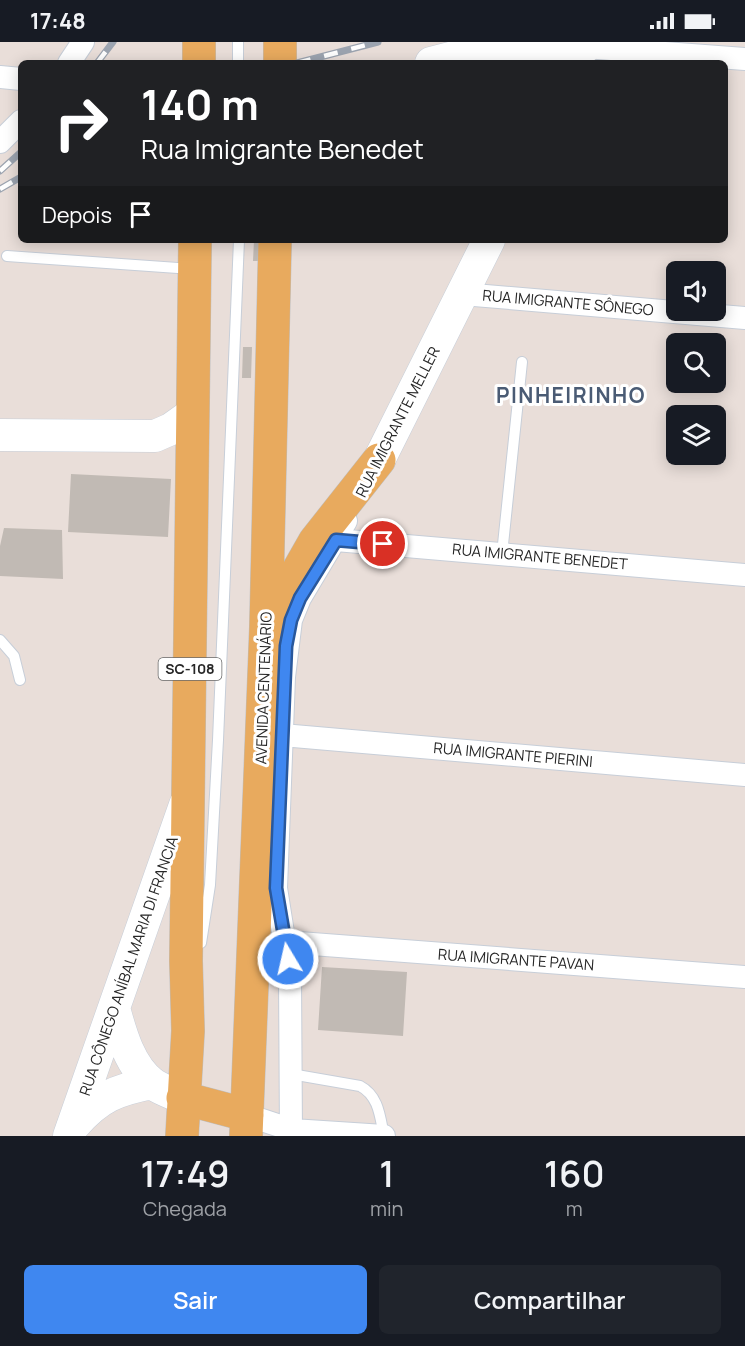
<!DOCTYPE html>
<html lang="pt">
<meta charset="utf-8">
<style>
:root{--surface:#171b24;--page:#20242c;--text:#f1f3f6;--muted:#9ea1a6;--accent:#3f87f0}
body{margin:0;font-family:Manrope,sans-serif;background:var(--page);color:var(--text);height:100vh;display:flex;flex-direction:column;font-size:22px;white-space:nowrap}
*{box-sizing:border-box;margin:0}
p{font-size:20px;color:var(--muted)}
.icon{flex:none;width:33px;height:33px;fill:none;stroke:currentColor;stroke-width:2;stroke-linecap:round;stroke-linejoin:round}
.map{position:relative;height:1094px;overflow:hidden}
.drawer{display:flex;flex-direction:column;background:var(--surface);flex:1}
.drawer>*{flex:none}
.top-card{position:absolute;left:18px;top:18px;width:710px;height:183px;border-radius:9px;box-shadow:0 3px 15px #0003;background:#202124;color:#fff;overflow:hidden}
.buttons{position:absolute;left:666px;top:219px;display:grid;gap:12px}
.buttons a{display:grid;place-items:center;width:60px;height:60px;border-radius:9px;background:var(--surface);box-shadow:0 3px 15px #0003;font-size:30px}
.pin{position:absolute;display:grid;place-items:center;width:51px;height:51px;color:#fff;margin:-26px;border:3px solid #fff;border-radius:50%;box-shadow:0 2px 6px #0007}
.me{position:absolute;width:66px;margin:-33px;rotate:351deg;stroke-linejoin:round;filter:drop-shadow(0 0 4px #0008)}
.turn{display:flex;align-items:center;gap:21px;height:126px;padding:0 24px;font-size:27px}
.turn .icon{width:78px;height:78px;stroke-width:2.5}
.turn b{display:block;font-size:42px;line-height:51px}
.then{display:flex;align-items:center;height:57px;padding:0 24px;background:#0003;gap:12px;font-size:22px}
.eta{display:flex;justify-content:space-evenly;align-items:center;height:102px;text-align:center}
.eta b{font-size:36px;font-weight:600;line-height:42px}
.cta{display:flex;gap:12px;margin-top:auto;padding:12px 24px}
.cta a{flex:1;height:69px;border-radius:9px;background:var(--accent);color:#fff;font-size:24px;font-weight:600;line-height:69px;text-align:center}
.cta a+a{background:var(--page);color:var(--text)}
.status{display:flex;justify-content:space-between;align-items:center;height:42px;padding:0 30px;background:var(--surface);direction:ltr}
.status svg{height:16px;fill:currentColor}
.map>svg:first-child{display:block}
.building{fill:#c1bab4}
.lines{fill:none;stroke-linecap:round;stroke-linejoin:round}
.service-casing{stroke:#c7ced8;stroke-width:12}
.minor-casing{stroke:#c7ced8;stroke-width:24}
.secondary-casing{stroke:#c7ced8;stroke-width:33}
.primary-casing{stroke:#bebebe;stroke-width:34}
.service{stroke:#fff;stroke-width:10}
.minor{stroke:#fff;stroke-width:22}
.secondary{stroke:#fff;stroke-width:32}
.primary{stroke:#e8aa5e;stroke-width:33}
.rail-casing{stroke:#9ca4b0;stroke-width:7}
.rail{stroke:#fff;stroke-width:4.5;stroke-dasharray:14;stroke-linecap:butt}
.route-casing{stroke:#29589c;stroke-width:15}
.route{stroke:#3f87f0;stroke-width:10}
.labels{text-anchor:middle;stroke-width:6;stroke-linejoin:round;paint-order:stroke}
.shield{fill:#fff;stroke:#686868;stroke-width:1.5}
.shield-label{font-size:14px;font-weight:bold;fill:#272727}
.street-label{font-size:15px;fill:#272727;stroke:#fff}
.district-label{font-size:21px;font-weight:bold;letter-spacing:1.5px;fill:#4a5b74;stroke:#fff}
</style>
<div class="status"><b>17:48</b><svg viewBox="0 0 49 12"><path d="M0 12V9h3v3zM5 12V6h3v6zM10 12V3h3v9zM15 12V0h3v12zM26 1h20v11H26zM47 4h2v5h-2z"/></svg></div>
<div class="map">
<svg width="745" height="1094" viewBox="0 0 745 1094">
<rect width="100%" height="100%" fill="#e9ded9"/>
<path class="building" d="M254 198H265L264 219H253Z
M243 305H252L251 336H242Z
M71 432 171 437 168 495 68 490Z
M4 486 62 488 63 537 0 534V504Z
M322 925 407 930 403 994 318 988Z"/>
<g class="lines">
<defs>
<path id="service" d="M238 21V0
M7 214 192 227
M502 512 522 320
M0 598 14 614 20 638
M201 901 210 843 218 698 239 198
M291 1032 360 1044C379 1054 380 1075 384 1094"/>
<path id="minor" d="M585 5 745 17
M69 21 83 0
M0 35 21 37
M0 100 21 79
M462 252 745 276
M336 498 745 533
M282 693 745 733
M286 900 745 935
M247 1073 292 1088 384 1094
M291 1094 290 935 276 846 284 635 291 578 300 556 346 479"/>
<path id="secondary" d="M431 21 496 4 585 5
M0 393 155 394 171 387 192 372
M379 418 489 198
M114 966C121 992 130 1025 153 1042 162 1048 174 1052 183 1056
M75 1082C99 1055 116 1048 152 1041
M69 1094 185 763"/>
<path id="primary" d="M199 21V0
M280 21V0
M270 578 315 499 379 418
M183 1056 247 1073
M182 1094 188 989 186 919 195 198
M246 1094 266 585 275 198"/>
</defs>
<use href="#service" class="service-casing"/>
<use href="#minor" class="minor-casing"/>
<use href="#secondary" class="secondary-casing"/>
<use href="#primary" class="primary-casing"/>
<use href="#service" class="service"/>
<use href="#minor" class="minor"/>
<use href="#secondary" class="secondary"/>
<use href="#primary" class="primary"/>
<defs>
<path id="rail" d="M97 21 113 0
M297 21 378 0
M0 129 21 110
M0 147 21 135"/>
</defs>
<use href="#rail" class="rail-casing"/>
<use href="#rail" class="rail"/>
</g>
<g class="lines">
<defs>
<path id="route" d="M288 917 276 846 286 604 291 578 300 556 336 498 383 502"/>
</defs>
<use href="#route" class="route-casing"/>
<use href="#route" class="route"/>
</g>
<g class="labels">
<rect class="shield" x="158.5" y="616" width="63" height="22" rx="4.5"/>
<g class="shield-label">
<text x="190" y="632">SC-108</text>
</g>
<g class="street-label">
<text transform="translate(568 261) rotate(5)" y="5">RUA IMIGRANTE SÔNEGO</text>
<text transform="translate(398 380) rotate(-63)" y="5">RUA IMIGRANTE MELLER</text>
<text transform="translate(540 515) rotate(5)" y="5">RUA IMIGRANTE BENEDET</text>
<text transform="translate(264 646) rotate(-88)" y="5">AVENIDA CENTENÁRIO</text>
<text transform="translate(513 713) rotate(5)" y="5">RUA IMIGRANTE PIERINI</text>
<text transform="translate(516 918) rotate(4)" y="5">RUA IMIGRANTE PAVAN</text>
<text transform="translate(129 924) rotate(-71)" y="5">RUA CÔNEGO ANÍBAL MARIA DI FRANCIA</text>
</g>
<g class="district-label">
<text x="571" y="361">PINHEIRINHO</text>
</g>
</g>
</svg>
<div class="buttons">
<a><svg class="icon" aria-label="sound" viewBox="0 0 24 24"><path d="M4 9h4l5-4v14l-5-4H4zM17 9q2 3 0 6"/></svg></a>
<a><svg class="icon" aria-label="search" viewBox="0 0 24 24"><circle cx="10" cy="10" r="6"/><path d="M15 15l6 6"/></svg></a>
<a><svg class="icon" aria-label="layers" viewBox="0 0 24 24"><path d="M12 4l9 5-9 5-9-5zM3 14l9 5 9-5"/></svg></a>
</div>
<div class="pin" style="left:383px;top:502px;background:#d93025"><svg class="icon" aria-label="arrive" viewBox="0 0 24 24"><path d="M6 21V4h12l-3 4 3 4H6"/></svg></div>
<svg class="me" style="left:288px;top:917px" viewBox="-20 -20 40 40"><circle r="17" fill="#3f87f0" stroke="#fff" stroke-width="3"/><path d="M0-11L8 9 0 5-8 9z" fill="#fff"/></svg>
<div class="top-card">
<div class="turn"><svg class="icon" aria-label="right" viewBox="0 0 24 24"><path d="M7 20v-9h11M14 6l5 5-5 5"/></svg><div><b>140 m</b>Rua Imigrante Benedet</div></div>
<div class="then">Depois<svg class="icon" aria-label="arrive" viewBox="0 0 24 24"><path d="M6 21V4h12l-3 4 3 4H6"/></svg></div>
</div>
</div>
<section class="drawer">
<div class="eta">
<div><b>17:49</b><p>Chegada</p></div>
<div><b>1</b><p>min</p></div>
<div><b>160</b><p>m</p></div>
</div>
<div class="cta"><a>Sair</a><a>Compartilhar</a></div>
</section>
